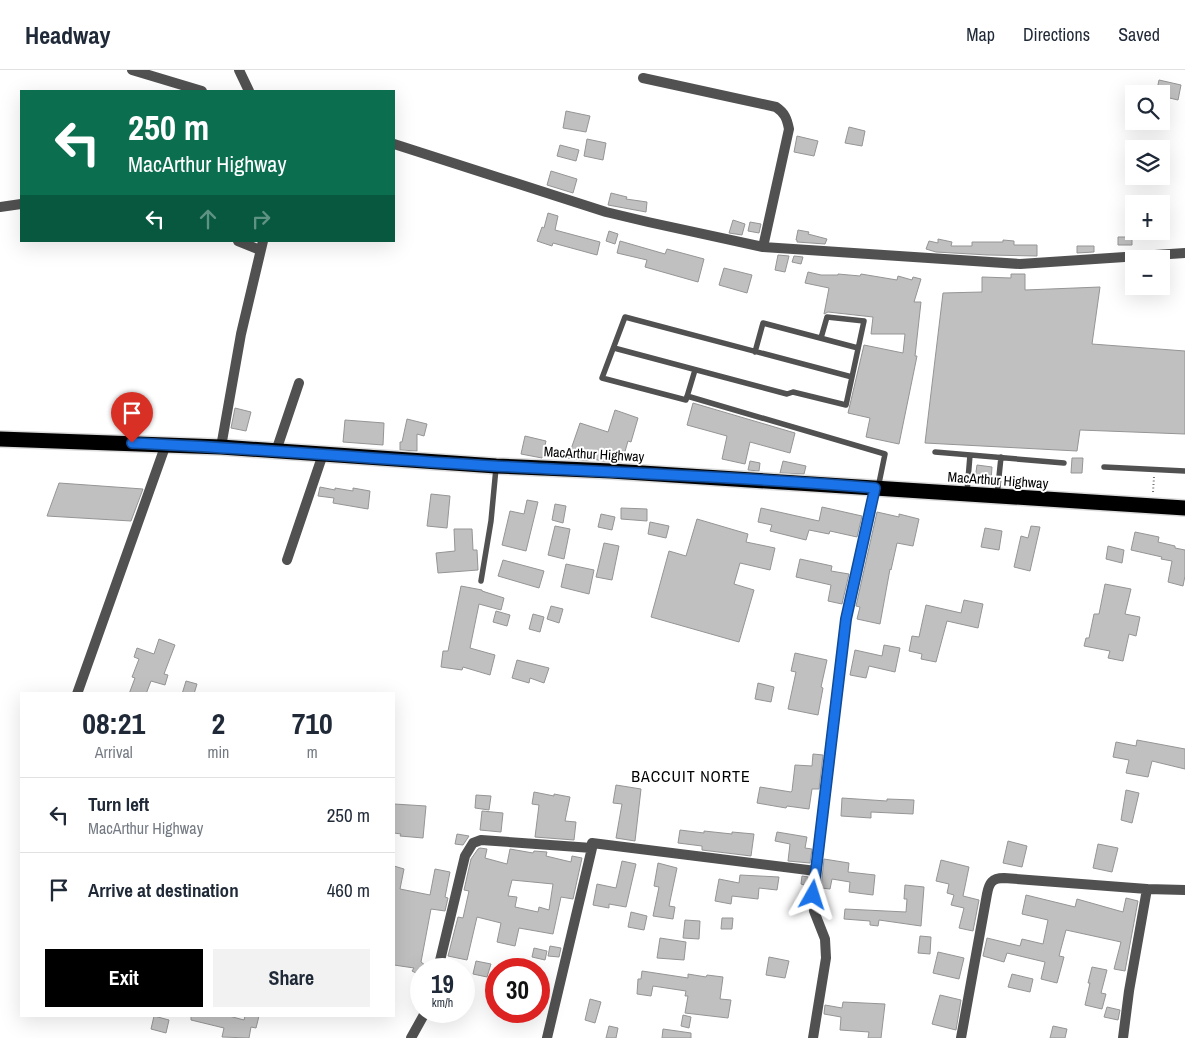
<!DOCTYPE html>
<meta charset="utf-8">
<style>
:root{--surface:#fff;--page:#f2f2f3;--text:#1f2937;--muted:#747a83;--line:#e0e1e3;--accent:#000}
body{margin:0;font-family:"Archivo Narrow",sans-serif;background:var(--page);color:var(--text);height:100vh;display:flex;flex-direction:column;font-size:19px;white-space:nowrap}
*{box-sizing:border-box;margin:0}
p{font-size:16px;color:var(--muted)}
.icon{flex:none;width:28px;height:28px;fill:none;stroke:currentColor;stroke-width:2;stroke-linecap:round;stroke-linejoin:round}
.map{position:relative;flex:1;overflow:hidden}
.details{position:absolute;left:20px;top:622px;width:375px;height:325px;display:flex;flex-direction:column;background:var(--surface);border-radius:0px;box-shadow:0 5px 20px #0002}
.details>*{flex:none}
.hud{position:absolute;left:20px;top:20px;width:375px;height:152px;border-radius:0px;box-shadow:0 5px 20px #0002;background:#0b6e4f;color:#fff;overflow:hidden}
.controls{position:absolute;left:1125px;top:15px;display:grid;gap:10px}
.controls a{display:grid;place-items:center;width:45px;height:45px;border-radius:0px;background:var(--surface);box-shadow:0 5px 20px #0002;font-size:25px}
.speed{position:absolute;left:410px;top:888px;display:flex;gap:10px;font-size:25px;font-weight:700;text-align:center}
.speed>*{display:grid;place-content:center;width:65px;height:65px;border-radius:50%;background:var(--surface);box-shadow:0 5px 20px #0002;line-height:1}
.speed small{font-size:12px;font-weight:400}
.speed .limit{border:8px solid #d22;background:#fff;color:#111}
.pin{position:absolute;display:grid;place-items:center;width:42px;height:42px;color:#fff;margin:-51px -21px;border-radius:50% 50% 50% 0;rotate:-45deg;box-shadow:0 0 5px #0007}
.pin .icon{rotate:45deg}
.me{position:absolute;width:55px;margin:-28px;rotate:6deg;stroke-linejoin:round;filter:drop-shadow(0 0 4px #0008)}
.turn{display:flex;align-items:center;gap:18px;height:105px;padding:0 25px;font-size:22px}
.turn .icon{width:65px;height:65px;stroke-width:2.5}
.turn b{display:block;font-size:35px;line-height:42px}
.lanes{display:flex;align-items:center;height:48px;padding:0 25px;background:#0003;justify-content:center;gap:25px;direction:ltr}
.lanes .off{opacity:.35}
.eta{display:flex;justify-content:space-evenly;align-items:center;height:85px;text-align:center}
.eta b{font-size:30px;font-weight:700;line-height:35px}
.cta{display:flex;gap:10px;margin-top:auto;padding:10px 25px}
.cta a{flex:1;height:58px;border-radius:0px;background:var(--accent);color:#fff;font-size:20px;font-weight:700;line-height:58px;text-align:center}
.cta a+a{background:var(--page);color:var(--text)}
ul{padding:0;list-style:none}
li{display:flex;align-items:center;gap:15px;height:75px;padding:0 25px;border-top:1px solid var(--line)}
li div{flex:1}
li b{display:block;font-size:19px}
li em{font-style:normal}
header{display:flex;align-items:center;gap:30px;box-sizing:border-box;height:70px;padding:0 25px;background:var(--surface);border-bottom:1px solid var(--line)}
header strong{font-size:24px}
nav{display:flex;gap:28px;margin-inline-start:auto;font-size:18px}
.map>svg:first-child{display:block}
.building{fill:#c0c0c0;stroke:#959595;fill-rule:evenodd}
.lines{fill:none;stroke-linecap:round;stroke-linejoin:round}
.highway-casing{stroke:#dbdbdb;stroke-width:18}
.path{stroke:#737373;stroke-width:2;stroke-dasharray:1 2.5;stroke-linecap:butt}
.lane{stroke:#515151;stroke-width:5.5}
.street{stroke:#515151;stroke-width:10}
.highway{stroke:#000;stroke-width:15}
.route-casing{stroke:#114b97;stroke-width:12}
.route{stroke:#1a73e8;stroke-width:9}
.labels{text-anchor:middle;stroke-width:4;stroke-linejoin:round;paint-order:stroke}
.street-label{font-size:14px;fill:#000;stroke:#fff}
.quarter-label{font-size:16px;letter-spacing:1px;fill:#000;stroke:#fff}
</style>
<header>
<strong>Headway</strong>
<nav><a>Map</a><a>Directions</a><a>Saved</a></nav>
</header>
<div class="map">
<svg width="1185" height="968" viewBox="0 0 1185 968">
<rect width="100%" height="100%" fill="#fff"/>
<path class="building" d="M1159 10 1181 15 1178 30 1161 26V24H1156Z
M566 41 590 46 586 62 563 58Z
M849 57 865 61 862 76 845 73Z
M797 66 818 71 814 86 794 82Z
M587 69 606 73 603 90 584 86Z
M560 75 579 80 576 91 557 86Z
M551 101 577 109 573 123 547 115Z
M611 123 627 127 626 129 647 132 646 142 608 135Z
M548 143 558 146 555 160 600 172 597 185 553 173 552 176 537 171 542 157 544 158Z
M733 150 745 154 742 165 729 163Z
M750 152 761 154 759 163 748 161Z
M798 160 809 162 808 164 827 169 825 174 797 172V170H796Z
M609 161 618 164 615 174 606 171Z
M1118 167H1132V175H1118Z
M938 169 952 172 951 176H972V172H1003V170L1014 171V175H1037V186L988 185 936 182 926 179 929 171 938 173Z
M620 171 665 184 667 179 704 189 698 212 645 197 647 190 617 183Z
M1077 176H1094V182L1077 183Z
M778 185 789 186 785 202 775 200Z
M794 186 803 187 801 194 792 192Z
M724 198 752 205 747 223 719 215Z
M808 202 821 205H838V204L860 206 861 204 897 210 898 206 912 210 913 207 921 209 914 232H921L915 286H917L899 374 866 367 870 348 848 343 864 275 903 283 905 264H871L873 247 828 242 824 244 829 218 805 213Z
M1011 204H1025V220L1100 217 1092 274 1185 281V364L1080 360 1077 381 925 373 943 223 982 222V207L1011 208Z
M693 333 795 363 790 383 750 372 745 394 722 389 727 366 687 355Z
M235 338 251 342 246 361 231 358Z
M615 340 638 348 631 372 628 371 622 392 602 391 589 388 588 391 568 388 580 353 608 362Z
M407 349 427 354 424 366 417 364V381L400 380V372H402Z
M345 350 384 353 383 375 343 372Z
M525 366 546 371 542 388 521 384Z
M1072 388H1083L1082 403H1071Z
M750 391 760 393 759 401 748 400Z
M783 391 806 396 804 404 780 403Z
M977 395 992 397 991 411 975 409Z
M59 413 143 419 131 451 47 446Z
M320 417 335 420V418L353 421V418L370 421 368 439 333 433 334 428 318 426Z
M431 424 450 426 447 458 427 456Z
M527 430 538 432 526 481 502 475 510 441 524 444Z
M555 434 566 436 563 453 552 450Z
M822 437 862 446 857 467 830 461 829 464 809 460 806 470 770 461 772 455 758 452 761 438 819 451Z
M621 438 647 439V451L621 449Z
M877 442 899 447V444L919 449 913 476 897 473 891 500 890 499 880 554 857 549 860 537 856 536Z
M601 444 615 447 612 460 598 457Z
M697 449 748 464 746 472 775 478 770 500 740 493 734 514 754 520 739 572 651 547 669 481 686 486Z
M650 452 669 456 666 468 648 464Z
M555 456 570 459 564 489 548 485Z
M1031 456 1040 457 1030 501 1014 497 1021 466 1028 468Z
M985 458 1002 461 999 480 981 477Z
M454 459H472L473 480H477L478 500 438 503 436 483 455 481Z
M1135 462 1159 467 1158 472 1175 476V478L1185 480V506L1183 516 1168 512 1172 491 1161 489 1162 487 1131 480Z
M604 473 619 476 612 510 596 507Z
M1108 476 1124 480 1122 493 1106 489Z
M800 489 832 496 831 501 849 504 842 534 828 531 831 515 796 507Z
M503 490 544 501 539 518 498 506Z
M566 494 594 500 589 524 561 517Z
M1105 514 1131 519 1125 544 1140 547 1136 566 1129 564 1123 591 1108 588 1110 581 1084 576 1086 568H1089L1094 544H1099Z
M461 516 482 520V521L504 528 501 540 479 534 470 578 495 585 490 605 463 597 462 600 441 597 443 581H448Z
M964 530 983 534 978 558 947 551 936 592 921 589 922 584 909 581 912 566 919 567 926 535 961 543Z
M551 536 563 539 559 553 547 549Z
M496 541 510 545 507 556 493 552Z
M533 544 544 547 540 562 529 559Z
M159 569 175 575 164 604 168 605 165 615 151 611 146 624H129L135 608 132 607 139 589 134 587 137 578 154 584Z
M884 575 900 578 895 602 869 596 866 608 850 605 855 580 882 586Z
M795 583 827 590 821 617 823 618 818 645 788 639 796 602 791 601Z
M517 590 549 598 544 613 530 608 529 613 512 608Z
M186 611 197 614 194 624H182Z
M758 613 774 617 771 632 755 629Z
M1137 670 1185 679V699L1152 691 1148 707 1126 703 1129 690 1113 687 1116 672 1136 676Z
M813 684 823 685 819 719H812L809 739 787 736 786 738 757 733 760 717 791 722 792 721 795 695 812 696Z
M616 715 641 719 635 771 616 768 622 734 613 733Z
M1126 720 1139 723 1132 753 1121 750Z
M534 722 554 726V724L570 727 565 751 576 752 574 770 535 767 539 735 532 734Z
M476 725 491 726 489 740 475 738Z
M842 728 887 731V729L914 730 913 744 871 742V748L841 746Z
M394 734 426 736 423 768 400 766 401 764 394 763Z
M482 741 503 743 501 762 480 760Z
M680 760 704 763V761L732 764V762L754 764 751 786 702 780V776L678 773Z
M777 762 807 767 805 778 812 779 810 793 788 791 790 774 775 771Z
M457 764 469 766 463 775 455 774Z
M1008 771 1027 776 1022 797 1003 793Z
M1098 774 1118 778 1112 802 1093 798Z
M480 778 487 779 485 788 507 794 510 779 533 783 534 781 547 782 546 786 571 792 572 786 582 788 573 829 561 827 553 864 519 858 515 876 497 872 501 853 477 847 467 890 448 886 458 847 463 848 469 821 464 820 471 789 478 779ZM512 810 553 814 549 840 539 837 538 842 515 837 517 827 508 826Z
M824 789 849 793 848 802 875 805 873 825 849 822 850 812 832 809 830 819 821 818Z
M941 790 969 797 963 826 979 830 973 861 959 858 964 838 951 835 954 825 947 823 949 814 936 811Z
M622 791 636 794 626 837 609 834V838L593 835 597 814 616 818Z
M658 793 677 798 669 836 675 837 673 849 653 846 659 817 654 816Z
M394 796 404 799 400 819 430 825 435 799 450 802 445 827 448 828 445 841 431 839 421 892 425 895 423 899H421L420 905 412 901 414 898 394 895Z
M740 805 779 807 777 820 759 818 758 829 732 826 731 834 715 831 719 809 739 813Z
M802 806 808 807 807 816 801 814Z
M905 815 924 817 921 856 879 850 878 856 870 855V851L844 849 845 839 906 842 907 829H904Z
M1026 825 1075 837 1077 829 1123 842 1126 828 1138 831 1125 901 1114 899 1121 872 1066 860 1059 886 1064 887 1057 913 1041 909 1045 892 1007 883 1004 892 983 886 987 868 1020 876 1022 869 1043 874 1048 850 1022 844Z
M631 842 647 846 644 860 628 857Z
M722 848H733L732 859H721Z
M685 850 700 851 699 869 683 868Z
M920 866 931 867 930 884 918 883Z
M660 868 686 872 684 890 657 888Z
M550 876 561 878 559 887 548 886Z
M534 878 547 881 545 890 532 887Z
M938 882 964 888 959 909 933 903Z
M769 887 789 891 785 908 766 905Z
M476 891 491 894 487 907 473 904Z
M1092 897 1107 900 1101 923 1106 924 1102 939 1085 935 1090 913H1088Z
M642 901 688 908V904L706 907 707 905 723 907 720 929 731 930 728 948 685 943 688 926H685L686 921 653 916 651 926 637 924 638 909H641Z
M1012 904 1033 909 1030 922 1008 917Z
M940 925 961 930 956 960 932 954Z
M590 929 601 932 595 953 585 950Z
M843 932 885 934 881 968H868L869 962 840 960 841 947 824 944 825 935 842 938Z
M1107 937 1120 940 1118 950 1104 947Z
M683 945 691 947 689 958 681 956Z
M154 946 169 950 166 963 151 959Z
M191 946H229L244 950 245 946H259L256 958 251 957 249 968 222 967 224 958 191 950Z
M609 956 618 958 616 968H606Z
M1053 956 1067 959 1065 968H1050Z
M663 959 691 963V968H662Z"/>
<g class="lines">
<defs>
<path id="highway" d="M0 369 221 377 496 396 611 401 1185 438"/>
</defs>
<use href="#highway" class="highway-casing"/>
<path class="path" d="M1153 422 1154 407"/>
<path class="lane" d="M614 278 787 324 793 322 846 335 864 251 827 247 821 268
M755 282 763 253 858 278
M695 300 686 330 602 308 625 247 852 307
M687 326 885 384 878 418
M935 382 1064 393
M1104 397 1185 401
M967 422 970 385
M997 426 1001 387
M481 511 491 451 496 398"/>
<path class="street" d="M132 0 202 21
M239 0 249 21
M643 8 776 37C785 43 787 49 789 59L763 177
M394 74 606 142 648 152 763 177 1020 194 1185 183
M0 137 21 134
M238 171 260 180
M221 377 241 264 263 171
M276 381 299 313
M287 490 323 384
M77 624 166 374
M438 899 465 786 473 773 481 770 592 778V773L816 801
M411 968 426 941
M547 968 592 778
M813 968 826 888 825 869 814 841 813 825 816 801 846 549 875 418
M961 968 987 824C989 813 992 808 1004 808L1147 819 1185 820
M1123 968 1129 921 1147 819"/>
<use href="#highway" class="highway"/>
</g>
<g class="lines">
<defs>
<path id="route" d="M132 373C253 378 373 389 494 396 621 403 748 407 875 418L846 549 813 825"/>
</defs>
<use href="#route" class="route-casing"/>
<use href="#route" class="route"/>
</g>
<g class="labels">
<g class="street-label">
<text transform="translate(594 384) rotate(3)" y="5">MacArthur Highway</text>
<text transform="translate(998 410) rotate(4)" y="5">MacArthur Highway</text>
</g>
<g class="quarter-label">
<text x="691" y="712">BACCUIT NORTE</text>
</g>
</g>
</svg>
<div class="controls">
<a><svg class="icon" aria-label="search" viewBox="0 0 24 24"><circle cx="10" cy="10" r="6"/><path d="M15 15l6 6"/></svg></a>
<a><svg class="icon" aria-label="layers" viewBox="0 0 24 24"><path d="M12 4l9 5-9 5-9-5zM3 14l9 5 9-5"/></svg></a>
<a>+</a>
<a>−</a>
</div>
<div class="speed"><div>19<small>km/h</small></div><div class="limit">30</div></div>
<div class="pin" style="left:132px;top:373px;background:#d93025"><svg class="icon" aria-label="arrive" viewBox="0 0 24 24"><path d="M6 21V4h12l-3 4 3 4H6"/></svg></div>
<svg class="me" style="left:813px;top:825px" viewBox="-20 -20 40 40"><path d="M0-17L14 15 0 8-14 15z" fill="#1a73e8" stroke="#fff" stroke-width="4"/></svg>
<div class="hud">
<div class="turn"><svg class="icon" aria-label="left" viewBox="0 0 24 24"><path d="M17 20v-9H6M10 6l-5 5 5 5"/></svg><div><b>250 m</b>MacArthur Highway</div></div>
<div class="lanes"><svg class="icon" aria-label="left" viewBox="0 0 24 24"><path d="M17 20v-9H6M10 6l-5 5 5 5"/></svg><svg class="icon off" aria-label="ahead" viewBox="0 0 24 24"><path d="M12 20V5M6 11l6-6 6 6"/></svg><svg class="icon off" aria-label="right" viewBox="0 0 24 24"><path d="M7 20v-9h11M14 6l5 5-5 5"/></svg></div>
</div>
<section class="details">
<div class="eta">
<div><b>08:21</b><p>Arrival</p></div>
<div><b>2</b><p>min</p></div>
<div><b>710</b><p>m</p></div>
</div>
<ul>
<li><svg class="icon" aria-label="left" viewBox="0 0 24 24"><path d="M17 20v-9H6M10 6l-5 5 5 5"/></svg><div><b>Turn left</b><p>MacArthur Highway</p></div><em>250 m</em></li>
<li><svg class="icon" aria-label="arrive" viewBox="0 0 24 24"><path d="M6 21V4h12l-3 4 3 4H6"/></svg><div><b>Arrive at destination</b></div><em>460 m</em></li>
</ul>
<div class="cta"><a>Exit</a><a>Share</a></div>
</section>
</div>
